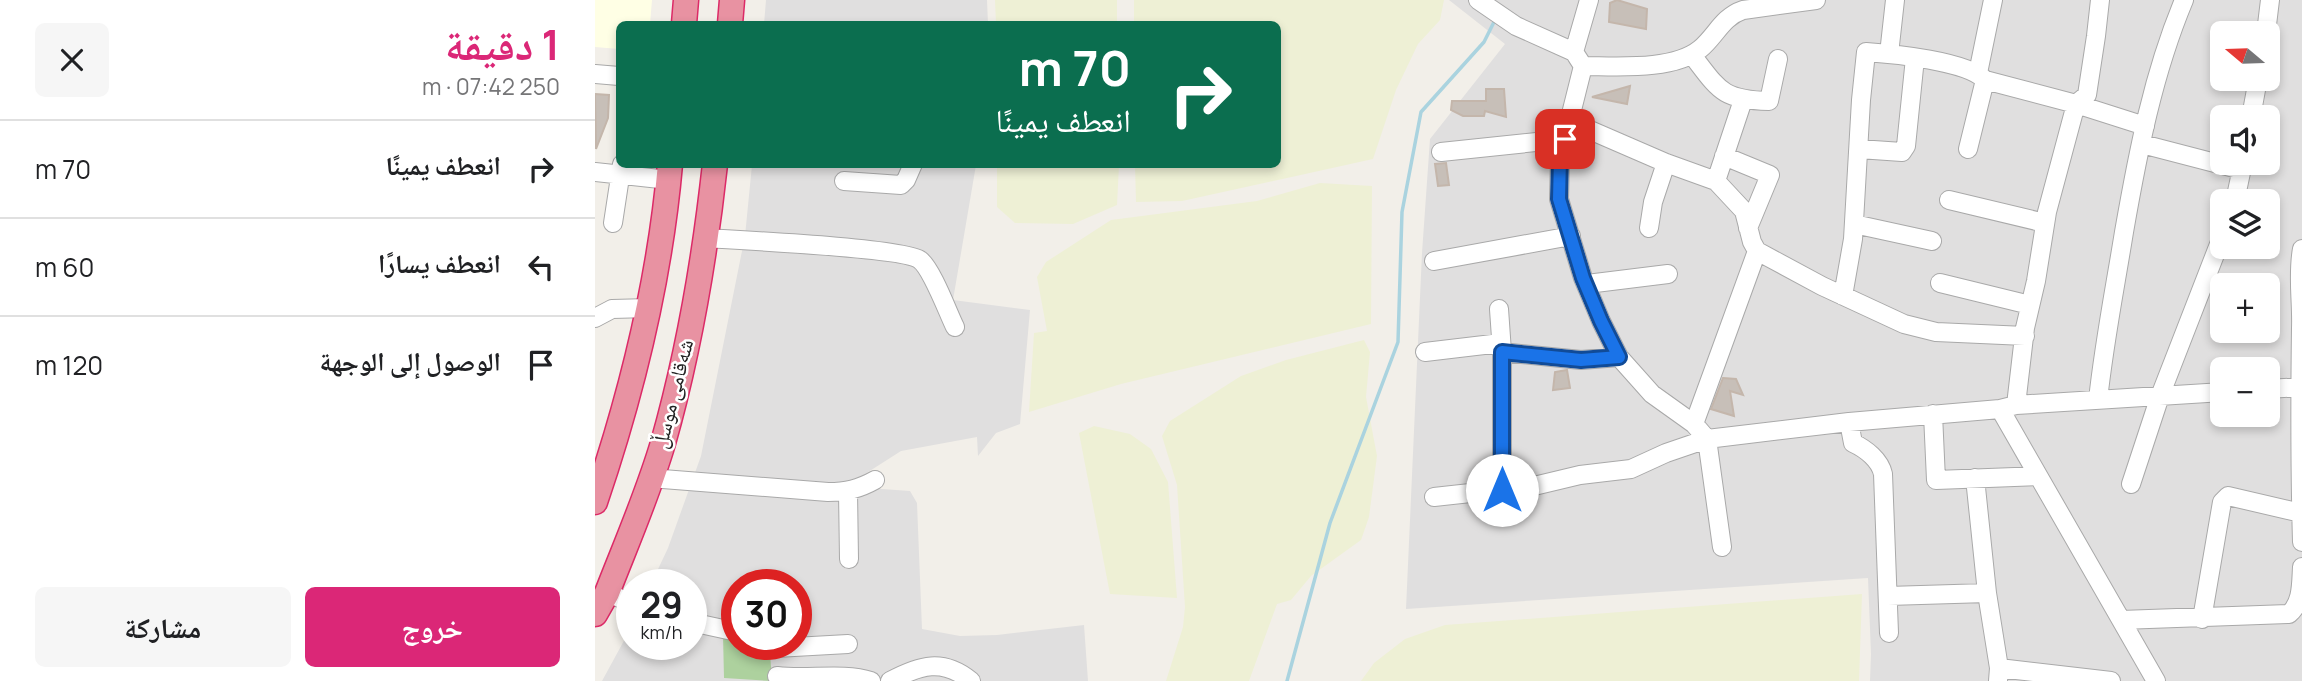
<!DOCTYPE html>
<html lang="ar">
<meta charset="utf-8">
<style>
:root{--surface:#fff;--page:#f6f6f6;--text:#202124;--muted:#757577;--line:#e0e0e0;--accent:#db2777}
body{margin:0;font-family:Manrope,"Noto Naskh Arabic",sans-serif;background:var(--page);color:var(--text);direction:rtl;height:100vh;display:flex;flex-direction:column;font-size:26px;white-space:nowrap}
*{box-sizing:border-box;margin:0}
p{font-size:23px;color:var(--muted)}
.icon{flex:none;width:38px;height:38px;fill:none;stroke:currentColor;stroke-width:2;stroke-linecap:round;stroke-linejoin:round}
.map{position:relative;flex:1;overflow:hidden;direction:ltr}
.panel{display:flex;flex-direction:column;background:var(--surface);width:595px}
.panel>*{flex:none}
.banner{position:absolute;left:21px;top:21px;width:665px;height:147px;border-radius:10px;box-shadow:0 4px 10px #0003;direction:rtl;background:#0b6e4f;color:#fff;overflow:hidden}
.needle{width:46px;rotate:289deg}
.fabs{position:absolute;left:1615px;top:21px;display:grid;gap:14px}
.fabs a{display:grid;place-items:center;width:70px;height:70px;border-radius:10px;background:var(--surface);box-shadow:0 4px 10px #0003;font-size:35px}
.speed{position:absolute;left:21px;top:569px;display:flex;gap:14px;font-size:35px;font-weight:700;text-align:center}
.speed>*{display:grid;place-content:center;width:91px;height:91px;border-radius:50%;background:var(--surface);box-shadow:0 4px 10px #0003;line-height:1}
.speed small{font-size:18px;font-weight:400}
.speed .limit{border:10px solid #d22;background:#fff;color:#111}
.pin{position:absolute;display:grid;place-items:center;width:60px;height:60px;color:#fff;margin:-30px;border-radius:14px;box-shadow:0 4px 10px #0006}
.me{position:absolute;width:77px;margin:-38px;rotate:0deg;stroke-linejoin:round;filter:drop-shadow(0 0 5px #0008)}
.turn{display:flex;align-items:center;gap:24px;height:147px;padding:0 35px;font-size:32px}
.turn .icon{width:91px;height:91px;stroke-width:2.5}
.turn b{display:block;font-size:49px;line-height:60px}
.round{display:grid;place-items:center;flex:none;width:74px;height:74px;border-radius:10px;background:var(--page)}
.headline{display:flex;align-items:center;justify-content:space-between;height:119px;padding:0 35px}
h1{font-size:42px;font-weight:700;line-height:52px;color:var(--accent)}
.primary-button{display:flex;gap:14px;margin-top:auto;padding:14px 35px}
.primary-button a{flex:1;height:80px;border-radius:10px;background:var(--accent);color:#fff;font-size:28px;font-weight:700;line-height:80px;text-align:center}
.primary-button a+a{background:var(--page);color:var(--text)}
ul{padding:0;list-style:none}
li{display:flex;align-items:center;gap:21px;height:98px;padding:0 35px;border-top:2px solid var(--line)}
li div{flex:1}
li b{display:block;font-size:26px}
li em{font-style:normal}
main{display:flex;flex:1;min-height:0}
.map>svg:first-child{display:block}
.residential{fill:#e0dfdf;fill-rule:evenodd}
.education{fill:#ffffe5}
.farmland{fill:#eef0d5}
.forest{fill:#add19e}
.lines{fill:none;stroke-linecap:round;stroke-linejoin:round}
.stream{stroke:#aad3df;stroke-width:3.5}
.building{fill:#c7bfb8;stroke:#c4b6ab;stroke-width:2}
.minor-casing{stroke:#a9a9a9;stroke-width:20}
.highway-casing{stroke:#dc2a67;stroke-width:27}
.minor{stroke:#fff;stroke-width:18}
.highway{stroke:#e892a2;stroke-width:24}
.route-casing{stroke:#114b97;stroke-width:18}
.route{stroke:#1a73e8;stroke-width:12}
.labels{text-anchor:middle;stroke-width:5;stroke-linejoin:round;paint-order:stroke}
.street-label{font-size:21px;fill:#222;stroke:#fff}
</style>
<main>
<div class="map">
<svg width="1707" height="681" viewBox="0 0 1707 681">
<rect width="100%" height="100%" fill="#f2efe9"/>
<path class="residential" d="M171 0H392L393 24H169Z
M854 0H1707V681H1275L1276 654 1273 578 811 609 827 253 835 139 910 44ZM1628 33H1673V79H1628ZM1628 117H1673V163H1628ZM1628 201H1673V247H1628ZM1628 285H1673V331H1628ZM1628 369H1673V415H1628Z
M157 165H381L358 300 435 310 425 424 401 433 383 456 382 437 306 451 270 474 273 488 315 491 322 503 327 629 365 636 402 635 489 625 493 681H7L37 626V644H96V584H56L73 548 106 456 150 236ZM142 584H201V644H142Z"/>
<path class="education" d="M0 0H57L55 24H24V49L0 47Z"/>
<path class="farmland" d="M400 0H522V24H401Z
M539 0H849L845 20 823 44 801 90 778 159 587 201 541 202 540 165 682 164V24H539Z
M402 165H524L522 205 478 224 420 223 402 207Z
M725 183 777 186 776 324 526 384 434 412 439 333 452 331 442 277 451 262 516 220 662 201Z
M769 340 775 352 771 397 782 456 774 517 766 540 716 576 696 600 682 604 654 681H571L588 627 590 607 582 485 567 436 575 421 646 376 691 360Z
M499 426 535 434 556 449 573 482 582 598 515 594 484 433Z
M1267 594 1264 681H766L779 663 810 639 850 625Z"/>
<path class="forest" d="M128 635H142V644H170L175 653 177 681 129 678Z"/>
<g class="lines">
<path class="stream" d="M692 681 735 523 803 342 807 212 826 112 889 42 901 18"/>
</g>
<path class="building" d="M1022 0 1052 9 1051 29 1014 22 1015 3Z
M1035 86 1032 104 997 97Z
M891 89H909L911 117 890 111 889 116H868L856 110 857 101H891Z
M0 94 14 95 13 118 1 149Z
M851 163 854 185 843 186 840 164Z
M972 370 975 388 958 390 960 372Z
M1128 378 1141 379 1148 395 1135 391 1139 416 1116 409Z"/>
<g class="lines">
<defs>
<path id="minor" d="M883 0 921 26 979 52 988 66 965 158 964 199 988 278 1006 321 1024 357 1057 394 1099 424 1112 439 1127 547
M1671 33 1675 0
M979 52 994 0
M1294 54 1300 0
M1097 55C1124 90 1127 100 1174 101L1183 59
M988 66C1021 66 1078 71 1105 49 1121 36 1127 17 1148 10L1221 0
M1383 73 1398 0
M0 74 24 76
M1656 117 1663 79
M974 121 1071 163 1121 181 1149 211 1157 242 1162 251 1227 286 1309 324 1341 332 1430 336
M1547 144 1647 170
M1264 149 1307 152 1311 146 1320 58
M1373 149 1390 80
M846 152 970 139
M1129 156 1175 175 1153 228
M0 172 74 180
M249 181 306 185 311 180 318 164
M1121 181 1148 100
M1354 200 1450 223
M1640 201 1648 163
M18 223 27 164
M1259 224 1337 241
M1054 228 1058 202 1071 163
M110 238C141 240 310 248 325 260 337 269 353 313 360 327
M1707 249C1702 275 1707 301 1706 328 1705 400 1705 471 1707 542
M839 261 976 236
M1345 283 1435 305
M992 284 1073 274
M1248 296 1258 239 1266 100 1271 52C1299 54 1372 61 1390 80L1481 104 1550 126
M904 309 907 352V490
M0 318 17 309 54 308
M830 352 906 343
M907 352 986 360 1024 357
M1673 389 1707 387
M1503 400C1509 343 1520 288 1529 232 1543 152 1558 74 1589 0
M1421 405 1430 328 1441 281 1452 212 1481 104 1492 95 1501 36 1505 0
M1405 409 1561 681
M1338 414 1341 480 1443 476
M1254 422 1258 443C1271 449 1285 460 1288 474L1294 633
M1099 424 1162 251
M55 478 233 492C251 492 264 489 280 480
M1380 478 1392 593 1404 668 1403 681
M1536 484 1565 396 1628 234
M253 491 254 559
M839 497 939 486 985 475 1036 469 1071 453 1112 439 1254 422 1405 409 1421 405 1628 392
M12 593 37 603
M1293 596 1392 593
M1607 619 1627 502 1633 496 1706 513
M1526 620 1694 614C1707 603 1706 584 1707 567
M96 622 142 632
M181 648 253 644
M1404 668 1516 681
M182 676C212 680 247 672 276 681
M295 681C325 665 348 658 376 681"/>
<path id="highway" d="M89 24 91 0
M135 24 137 0
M0 502C37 393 65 279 75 164
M0 614 12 593C31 544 53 494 68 443 93 355 110 256 120 164"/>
</defs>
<use href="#minor" class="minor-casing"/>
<use href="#highway" class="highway-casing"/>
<use href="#minor" class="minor"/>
<use href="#highway" class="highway"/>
</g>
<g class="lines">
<defs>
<path id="route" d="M907 490V352L986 360 1024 357 1006 321 988 278 964 199 965 158 970 139"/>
</defs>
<use href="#route" class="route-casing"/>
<use href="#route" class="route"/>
</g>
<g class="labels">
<g class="street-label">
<text transform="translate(78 394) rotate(-76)" y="7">شەقامی موسڵ</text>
</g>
</g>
</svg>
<div class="fabs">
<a><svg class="needle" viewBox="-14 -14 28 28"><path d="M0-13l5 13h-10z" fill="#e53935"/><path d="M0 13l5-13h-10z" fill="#757577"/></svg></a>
<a><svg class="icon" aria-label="sound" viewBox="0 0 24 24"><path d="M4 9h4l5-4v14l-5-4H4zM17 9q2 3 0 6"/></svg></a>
<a><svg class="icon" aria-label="layers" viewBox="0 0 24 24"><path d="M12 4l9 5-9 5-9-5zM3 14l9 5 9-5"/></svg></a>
<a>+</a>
<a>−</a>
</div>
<div class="speed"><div>29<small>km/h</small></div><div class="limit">30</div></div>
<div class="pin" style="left:970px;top:139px;background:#d93025"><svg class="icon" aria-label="arrive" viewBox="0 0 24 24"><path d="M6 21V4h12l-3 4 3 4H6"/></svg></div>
<svg class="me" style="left:907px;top:490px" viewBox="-20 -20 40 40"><circle r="19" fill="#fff"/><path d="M0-13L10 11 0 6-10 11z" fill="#1a73e8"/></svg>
<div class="banner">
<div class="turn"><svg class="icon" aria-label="right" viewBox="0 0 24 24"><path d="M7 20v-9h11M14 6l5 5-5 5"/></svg><div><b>70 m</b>انعطف يمينًا</div></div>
</div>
</div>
<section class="panel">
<div class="headline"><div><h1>1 دقيقة</h1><p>250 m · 07:42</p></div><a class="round"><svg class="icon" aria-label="close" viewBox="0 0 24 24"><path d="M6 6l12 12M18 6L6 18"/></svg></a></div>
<ul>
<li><svg class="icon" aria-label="right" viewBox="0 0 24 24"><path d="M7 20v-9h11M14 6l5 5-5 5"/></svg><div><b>انعطف يمينًا</b></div><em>70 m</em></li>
<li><svg class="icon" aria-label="left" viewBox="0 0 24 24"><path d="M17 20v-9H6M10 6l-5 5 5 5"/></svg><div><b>انعطف يسارًا</b></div><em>60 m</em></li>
<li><svg class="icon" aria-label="arrive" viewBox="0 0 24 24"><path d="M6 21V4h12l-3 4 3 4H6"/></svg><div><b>الوصول إلى الوجهة</b></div><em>120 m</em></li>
</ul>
<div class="primary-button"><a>خروج</a><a>مشاركة</a></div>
</section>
</main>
